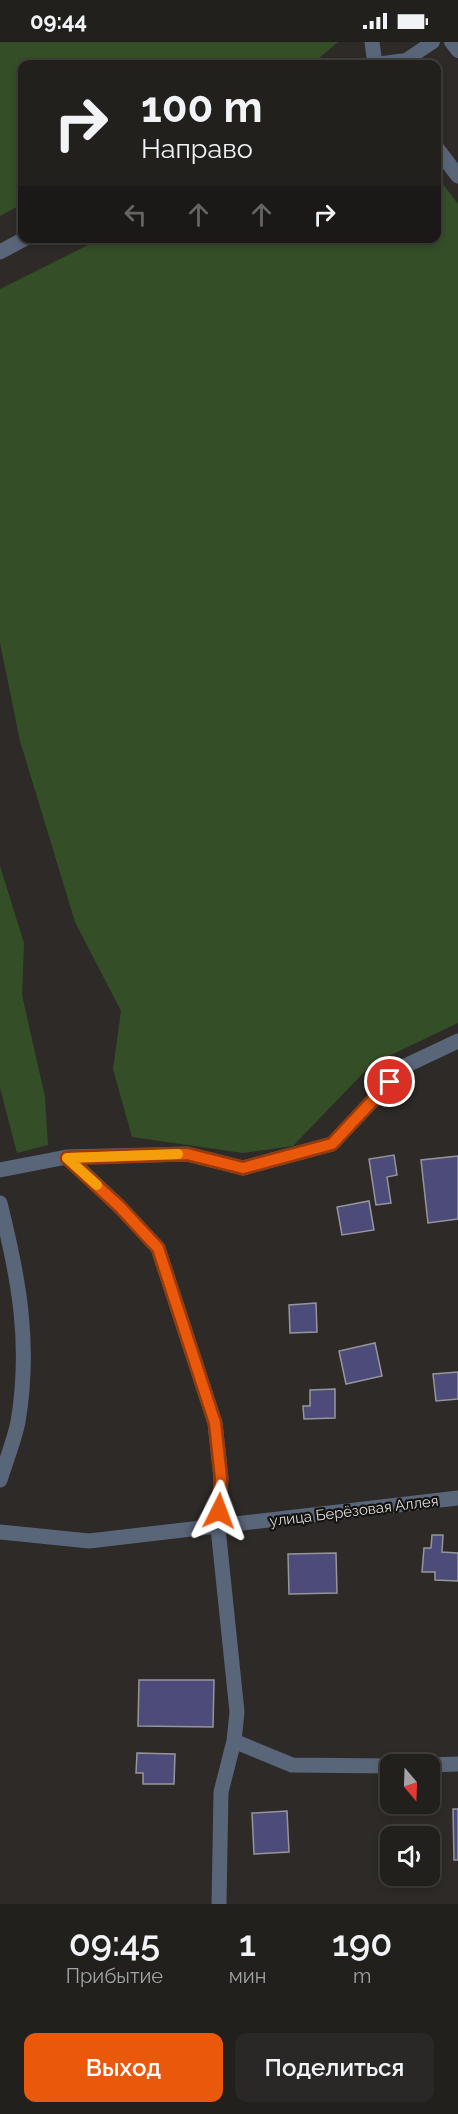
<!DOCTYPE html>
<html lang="ru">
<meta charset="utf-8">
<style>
:root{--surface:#22201d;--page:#2a2826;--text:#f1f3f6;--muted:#a2a3a4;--line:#3f3e3b;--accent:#ea580c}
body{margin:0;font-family:Raleway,sans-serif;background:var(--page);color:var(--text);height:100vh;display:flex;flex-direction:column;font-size:22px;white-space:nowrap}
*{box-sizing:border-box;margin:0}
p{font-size:20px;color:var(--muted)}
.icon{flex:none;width:33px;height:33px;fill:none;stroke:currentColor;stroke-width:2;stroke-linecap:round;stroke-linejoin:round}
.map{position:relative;height:1862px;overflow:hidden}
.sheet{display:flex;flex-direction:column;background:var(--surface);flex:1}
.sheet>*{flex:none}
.banner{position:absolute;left:18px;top:18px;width:423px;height:183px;border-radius:12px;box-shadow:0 3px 9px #0003,0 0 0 2px var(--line);background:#22201d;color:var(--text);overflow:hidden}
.needle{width:39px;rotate:161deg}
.fabs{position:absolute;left:380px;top:1712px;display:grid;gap:12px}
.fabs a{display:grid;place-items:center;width:60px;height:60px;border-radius:12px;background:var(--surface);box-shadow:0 3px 9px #0003,0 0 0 2px var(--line);font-size:30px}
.pin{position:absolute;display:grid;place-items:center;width:51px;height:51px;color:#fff;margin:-26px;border:3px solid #fff;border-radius:50%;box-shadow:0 2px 6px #0007}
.me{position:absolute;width:66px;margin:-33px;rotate:3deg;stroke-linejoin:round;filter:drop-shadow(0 0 4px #0008)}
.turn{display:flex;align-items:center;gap:21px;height:126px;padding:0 24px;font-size:27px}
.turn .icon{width:78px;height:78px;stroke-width:2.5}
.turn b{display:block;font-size:42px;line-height:51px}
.lanes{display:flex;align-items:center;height:57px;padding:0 24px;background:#0003;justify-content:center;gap:30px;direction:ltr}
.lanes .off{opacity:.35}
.eta{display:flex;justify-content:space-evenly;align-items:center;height:102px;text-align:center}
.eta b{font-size:36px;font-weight:600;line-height:42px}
.button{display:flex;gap:12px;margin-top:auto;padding:12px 24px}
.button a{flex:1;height:69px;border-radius:12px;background:var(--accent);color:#fff;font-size:24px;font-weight:600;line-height:69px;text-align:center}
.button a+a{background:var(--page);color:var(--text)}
.status{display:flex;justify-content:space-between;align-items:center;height:42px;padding:0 30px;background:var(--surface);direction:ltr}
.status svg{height:16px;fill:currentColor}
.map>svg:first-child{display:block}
.green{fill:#344e28}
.building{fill:#4c4b7a;stroke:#96969a;stroke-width:1.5}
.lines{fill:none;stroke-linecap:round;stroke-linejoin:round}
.service{stroke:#596579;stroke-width:14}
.minor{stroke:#596579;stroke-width:15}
.tertiary{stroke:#596579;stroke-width:15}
.route-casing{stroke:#983908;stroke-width:15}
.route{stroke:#ea580c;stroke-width:10}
.slow{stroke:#f59e0b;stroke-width:10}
.labels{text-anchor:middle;stroke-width:4.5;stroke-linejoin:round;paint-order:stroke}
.street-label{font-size:15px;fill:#dedcda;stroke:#141312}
</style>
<div class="status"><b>09:44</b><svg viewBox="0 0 49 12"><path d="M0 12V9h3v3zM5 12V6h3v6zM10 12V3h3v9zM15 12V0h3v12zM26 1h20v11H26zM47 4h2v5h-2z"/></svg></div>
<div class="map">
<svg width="458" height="1862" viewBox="0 0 458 1862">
<rect width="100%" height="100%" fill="#2d2a27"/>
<path class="green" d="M0 0H338L312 22H22V162L0 174Z
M437 134 458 162V981L372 1022 293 1104 243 1111 132 1095 113 1027 121 969 75 880 20 699 0 601V247L100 197 436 196Z
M0 824 24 901 22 953 45 1055 48 1103 17 1111 0 1046Z"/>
<path class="building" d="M394 1113 397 1133 387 1135 391 1161 376 1163 369 1117Z
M458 1114V1177L428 1181 421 1118Z
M369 1159 374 1188 342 1193 337 1165Z
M316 1261 317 1290 290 1291 289 1263Z
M375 1301 382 1334 346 1342 339 1309Z
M458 1330V1357L436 1359 433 1332Z
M335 1347V1376L304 1377 303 1364H310V1348Z
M432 1493H443L442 1510 458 1511V1539L435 1538V1530H422L424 1506H431Z
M336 1511 337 1551 289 1552 288 1512Z
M139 1638H214L213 1685 138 1684Z
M137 1711 175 1712 174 1742H143V1731H136Z
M453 1767H458V1818H454Z
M287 1769 289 1810 254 1812 252 1771Z"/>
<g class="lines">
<path class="service" d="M451 0 458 9
M376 22 406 18 433 0"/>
<path class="minor" d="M372 0 375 22
M436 105 458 134
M0 210 26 196
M67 1115 187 1112 243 1126 332 1102 405 1024 458 999
M0 1128 67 1115 120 1165 158 1206 215 1381 221 1436 218 1486 237 1670 234 1699 221 1750 219 1862
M0 1490 89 1499 458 1456
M234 1699 292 1723 390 1724
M429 1723 458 1722"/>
<path class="tertiary" d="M0 1161C19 1237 31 1302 18 1380 14 1399 6 1419 0 1438"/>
</g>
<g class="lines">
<defs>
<path id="route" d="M219 1469 221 1436 215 1381 158 1206 120 1165 67 1116 187 1112 243 1126 332 1102 390 1040"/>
</defs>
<use href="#route" class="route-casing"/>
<use href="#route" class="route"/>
<path class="slow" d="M97 1143 67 1116 178 1112"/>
</g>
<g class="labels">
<g class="street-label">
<text transform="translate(354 1469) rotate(-7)" y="5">улица Берёзовая Аллея</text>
</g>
</g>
</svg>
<div class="fabs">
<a><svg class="needle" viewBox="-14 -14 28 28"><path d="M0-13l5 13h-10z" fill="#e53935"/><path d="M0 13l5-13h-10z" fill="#a2a3a4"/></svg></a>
<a><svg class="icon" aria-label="sound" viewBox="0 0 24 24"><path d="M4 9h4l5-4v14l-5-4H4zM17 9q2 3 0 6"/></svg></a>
</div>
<div class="pin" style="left:390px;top:1040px;background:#d93025"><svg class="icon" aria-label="arrive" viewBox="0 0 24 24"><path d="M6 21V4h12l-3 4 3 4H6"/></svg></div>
<svg class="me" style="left:219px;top:1469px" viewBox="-20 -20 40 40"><path d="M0-17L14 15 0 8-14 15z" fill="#ea580c" stroke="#fff" stroke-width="4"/></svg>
<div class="banner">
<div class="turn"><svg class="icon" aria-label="right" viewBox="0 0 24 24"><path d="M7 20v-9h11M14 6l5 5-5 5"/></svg><div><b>100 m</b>Направо</div></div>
<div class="lanes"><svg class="icon off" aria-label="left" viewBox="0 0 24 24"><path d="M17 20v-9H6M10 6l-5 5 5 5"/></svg><svg class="icon off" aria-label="ahead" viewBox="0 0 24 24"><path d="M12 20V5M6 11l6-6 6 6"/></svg><svg class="icon off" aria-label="ahead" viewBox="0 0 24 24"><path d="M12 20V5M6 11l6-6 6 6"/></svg><svg class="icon" aria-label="right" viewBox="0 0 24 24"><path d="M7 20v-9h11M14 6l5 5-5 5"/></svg></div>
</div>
</div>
<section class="sheet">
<div class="eta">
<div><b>09:45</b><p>Прибытие</p></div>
<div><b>1</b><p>мин</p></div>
<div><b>190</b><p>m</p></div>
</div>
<div class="button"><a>Выход</a><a>Поделиться</a></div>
</section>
